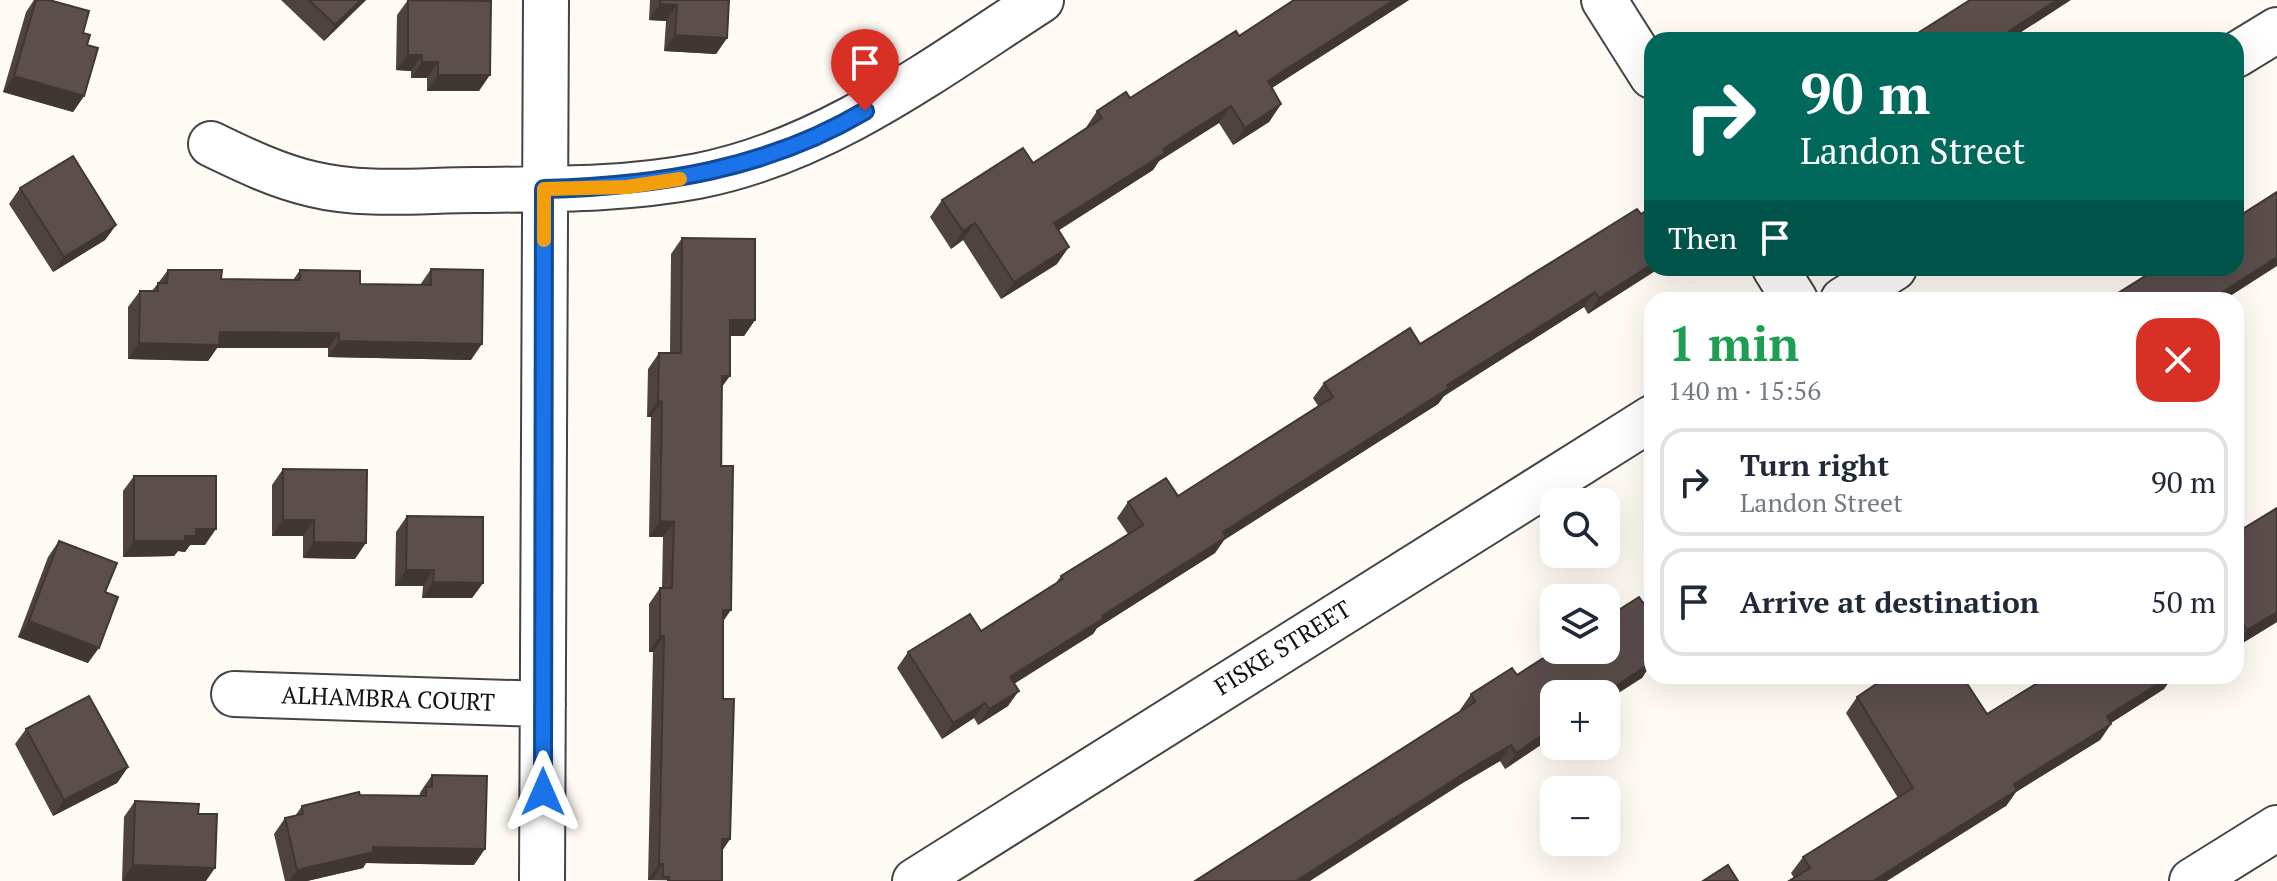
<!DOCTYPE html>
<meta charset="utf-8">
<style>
:root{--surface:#fff;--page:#f6f6f7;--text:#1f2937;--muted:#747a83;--line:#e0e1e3}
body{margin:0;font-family:"PT Serif",serif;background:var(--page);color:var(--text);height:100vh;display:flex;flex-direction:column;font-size:30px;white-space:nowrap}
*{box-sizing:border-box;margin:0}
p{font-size:26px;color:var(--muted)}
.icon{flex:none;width:44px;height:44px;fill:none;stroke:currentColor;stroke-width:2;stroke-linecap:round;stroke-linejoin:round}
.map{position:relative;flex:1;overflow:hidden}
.panel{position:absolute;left:1644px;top:292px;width:600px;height:392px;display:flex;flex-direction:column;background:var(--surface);border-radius:24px;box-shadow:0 8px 32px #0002}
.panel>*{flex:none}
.banner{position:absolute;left:1644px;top:32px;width:600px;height:244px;border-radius:24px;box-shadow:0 8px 32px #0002;background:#00695c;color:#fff;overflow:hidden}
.tools{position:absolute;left:1540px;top:488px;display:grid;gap:16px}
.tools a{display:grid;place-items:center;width:80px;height:80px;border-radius:16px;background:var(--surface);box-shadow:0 8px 32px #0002;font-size:40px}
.pin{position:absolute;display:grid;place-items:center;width:68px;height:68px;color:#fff;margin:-82px -34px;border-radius:50% 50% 50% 0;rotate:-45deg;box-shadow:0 0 8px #0007}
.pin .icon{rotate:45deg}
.me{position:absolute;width:88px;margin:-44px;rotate:0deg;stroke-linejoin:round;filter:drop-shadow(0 0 6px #0008)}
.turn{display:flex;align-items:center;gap:28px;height:168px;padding:0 24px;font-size:36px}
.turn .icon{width:104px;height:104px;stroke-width:2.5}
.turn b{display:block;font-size:56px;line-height:68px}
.then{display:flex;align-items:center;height:76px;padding:0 24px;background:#0003;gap:16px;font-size:30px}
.round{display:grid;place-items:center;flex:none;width:84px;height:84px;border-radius:24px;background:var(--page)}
.headline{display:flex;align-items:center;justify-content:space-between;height:136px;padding:0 24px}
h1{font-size:48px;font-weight:700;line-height:60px;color:#1e9e55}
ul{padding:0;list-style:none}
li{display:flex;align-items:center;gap:24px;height:108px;margin:0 16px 12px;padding:0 8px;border:4px solid var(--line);border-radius:24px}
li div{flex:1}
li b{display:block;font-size:30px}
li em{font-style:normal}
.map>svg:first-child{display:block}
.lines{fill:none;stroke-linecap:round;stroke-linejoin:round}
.minor-casing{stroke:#444;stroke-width:48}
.minor{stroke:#fff;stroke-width:44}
.wall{fill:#4e4341}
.shaded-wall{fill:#403735}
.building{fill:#5b4e4c;stroke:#403735;stroke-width:2}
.route-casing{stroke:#114b97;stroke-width:20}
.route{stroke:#1a73e8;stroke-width:14}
.slow{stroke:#f59e0b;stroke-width:14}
.labels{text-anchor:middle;stroke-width:8;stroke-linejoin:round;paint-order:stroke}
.street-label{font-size:24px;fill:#111;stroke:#fff}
</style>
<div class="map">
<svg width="2277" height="881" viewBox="0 0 2277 881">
<rect width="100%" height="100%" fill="#fffbf4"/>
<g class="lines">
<defs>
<path id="minor" d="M1604 0 1652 76
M2236 55 2277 30
M211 144C244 160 277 176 312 184 365 197 422 190 475 190 550 189 625 190 698 176 826 151 934 69 1041 0
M1775 268 1795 300
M1843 300 1894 268
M234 694 543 704
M542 881 546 0
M915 881 1652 418
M2192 881 2277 828"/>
</defs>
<use href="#minor" class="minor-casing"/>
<use href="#minor" class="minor"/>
</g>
<path class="wall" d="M34 0H49L83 33 84 96 73 112 3 92 26 12Z
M281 0H366L324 41Z
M408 0 479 91H427V78H411V71L396 70 397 15Z
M650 0H729L727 38 716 54 664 51 666 21 649 20Z
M1294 0H1409L1272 88 1281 104 1269 122 1233 145 1219 123 1159 161 1153 170 1059 230 1057 264 1001 299 963 240 951 249 930 217 942 200 1033 163 1085 129 1097 111 1130 98 1239 36Z
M20 188 116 225 105 240 53 272 9 204Z
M682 238 755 320 744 336H730L722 388 723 699 730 839 722 851V881L648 880 653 652H649V604L660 588H662L663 537H649L651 417H647L648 369 659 353H670L671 254Z
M1652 268 1588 314 1584 307 1444 396 1438 404 1224 540 1215 553 1097 628 1093 634 1014 684 1008 706 978 725 974 718 942 739 897 668 908 652 981 631 1055 584 1061 576 1128 534 1117 518 1128 502 1178 496 1318 406 1313 398 1324 383 1420 344Z
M431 269 471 360 328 357V348H217L208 361 128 359V307L140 291H152L168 270 221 279 293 280 300 270 360 284 420 285Z
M283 469 355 559 303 558V536H272V485Z
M134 476 205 545H190L185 552 178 551 174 556 123 557V491Z
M2277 508V622L2236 647V533Z
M407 516 483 583 472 598H422L423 586H395L396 532Z
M59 541 105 592 88 663 18 637 48 557Z
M1652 597V667L1647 670 1642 678 1554 694V736L1505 769 1500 761 1466 781 1460 710 1471 694 1517 675Z
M2049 676H2173L2164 689 2111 723V724L2100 740 2016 792 2006 806 1794 878 1791 873 1803 857 1898 798 1846 713 1857 697 1987 714Z
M26 729 128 767 117 783 53 816 15 744Z
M432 775 474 865 366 863 363 868 307 881H285L274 834 285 818 295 816 302 806 360 795 419 796 421 791Z
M135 801 199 804 122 881 124 817Z"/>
<path class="shaded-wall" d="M361 0H366L324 41 335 25Z
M1394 0H1409L1256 98 1268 81Z
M2057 0H2071L2009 40H2002L2009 31Z
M660 4 677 5 666 21 649 20Z
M675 35 727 38 716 54 664 51Z
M408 55H422L411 71 396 70Z
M422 62H438L427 78H411Z
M438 75H490L479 91H427Z
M14 76 84 96 73 112 3 92Z
M1281 104 1269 122 1233 145 1245 128Z
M1231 106 1219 123 1159 161 1153 170 1042 241 1054 223 1163 149Z
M975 223 963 240 951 249 963 231Z
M116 225 105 240 53 272 64 257Z
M1069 247 1057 264 1001 299 1014 282Z
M2277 257V266L2224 300H2210Z
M1652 264V268H1660L1588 314 1599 298Z
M1595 292 1584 307 1444 396 1438 404 1224 540 1215 553 1097 628 1093 634 999 693 1010 677 1102 616 1223 532 1447 385Z
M730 320H755L744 336H719Z
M220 332 339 333 328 348H217L208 361 128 359 139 343Z
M339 341 482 344 471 360 328 357Z
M722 376H730L719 391Z
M658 401 662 402 651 417H647Z
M283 520H314L303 536H272Z
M660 521 674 522 663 537H649Z
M196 529H216L205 545H190L185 552 178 551 174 556 123 557 134 541 185 536Z
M314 542 366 543 355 559 303 558Z
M406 570H434L423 586H395Z
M433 582 483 583 472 598H422Z
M723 610H731L720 626Z
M2277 612V622L2236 647 2247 630Z
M29 621 99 648 88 663 18 637Z
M660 636H664L653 652H649Z
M1652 658V667L1647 670 1642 678 1606 701V694H1604Z
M2170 676H2173L2164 689 2095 733 2107 716Z
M1019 691 1008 706 978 725 989 709Z
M985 703 974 718 942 739 953 723Z
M2111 724 2100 740 2016 792 2006 806 1887 881H1873L2014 784Z
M1554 727V736L1505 769 1516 753Z
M1511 745 1500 761 1466 781 1310 881H1296L1477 765Z
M128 767 117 783 53 816 64 800Z
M722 839H730L719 855Z
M373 847 485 849 474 865 366 863 363 868 307 881H289L297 870Z
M659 864H663L652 880H648Z
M133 865 215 868 206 881H122Z"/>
<path class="building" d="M36 0H49L89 11 83 33 90 35 87 45 98 48 84 96 14 76Z
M309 0H361L335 25Z
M408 0 491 1 490 75H438V62H422V55H408Z
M660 0H729L727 38 675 35 677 5 660 4Z
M1294 0H1394L1268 81 1281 104 1245 128 1231 106 1163 149 1165 153 1054 223 1069 247 1014 282 975 223 963 231 942 200 1023 148 1033 163 1102 118 1097 111 1126 92 1130 98 1236 31 1239 36Z
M1970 0H2057L2009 31 2012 36 2005 40H1907Z
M73 156 116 225 64 257 20 188Z
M2277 192V257L2210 300H2107L2158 268H2236V218Z
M1652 207V264L1599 298 1595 292 1447 385 1449 388 1223 532 1226 537 1102 616 1104 618 1010 677 1019 691 989 709 985 703 953 723 908 652 970 614 981 631 1063 579 1061 576 1143 525 1128 502 1166 478 1178 496 1333 397 1324 383 1410 328 1420 344 1637 209 1641 214Z
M682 238 755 239V320H730V376H722L721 466H733L731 610H723V699H734L730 839H722V881H668L669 877H663V864H659L664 636H660V588H672L674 522 660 521 662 402 658 401 659 353H681Z
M431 269 483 270 482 344 339 341V333L220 332 219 345 139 343 140 291H158V283H167L168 270H222L221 279 300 280V270L360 271V284L431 285Z
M283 469 367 470 366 543 314 542V520H283Z
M134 476H216V529H196V536H185V541H134Z
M2277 508V612L2247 630 2240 619 2236 622V533Z
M407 516 483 517V583L433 582 434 570H406Z
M59 541 117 563 105 592 118 597 99 648 29 621Z
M1639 597 1643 603 1652 597V658L1651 659 1652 662 1604 694H1554V727L1516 753 1511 745 1477 765 1296 881H1195L1475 702 1471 694 1512 668 1517 675 1556 650H1606V618Z
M1888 676H1962L1987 714 2049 676H2170L2107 716 2111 724 2014 784 2017 790 1873 881H1789L1810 868 1803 857 1913 788 1857 697Z
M89 696 128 767 64 800 26 729Z
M432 775 487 776 485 849 373 847 374 852 297 870 285 818 303 814 302 806 359 792 360 795 426 796V787H432Z
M135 801 199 804 198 814H217L215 868 133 865Z
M1728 865 1738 881H1703Z"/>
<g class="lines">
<defs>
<path id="route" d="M543 792 544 189C657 186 765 170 865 111"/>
</defs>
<use href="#route" class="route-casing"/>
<use href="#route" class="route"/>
<path class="slow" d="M544 240V189L627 187 680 179"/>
</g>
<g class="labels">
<g class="street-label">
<text transform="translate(1283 648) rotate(-32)" y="8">FISKE STREET</text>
<text transform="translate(388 699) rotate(2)" y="8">ALHAMBRA COURT</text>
</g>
</g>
</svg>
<div class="tools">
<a><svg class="icon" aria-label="search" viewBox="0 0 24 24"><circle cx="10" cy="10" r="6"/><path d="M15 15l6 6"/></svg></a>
<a><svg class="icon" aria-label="layers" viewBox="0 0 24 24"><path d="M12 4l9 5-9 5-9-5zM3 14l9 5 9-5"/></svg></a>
<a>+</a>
<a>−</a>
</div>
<div class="pin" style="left:865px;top:111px;background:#d93025"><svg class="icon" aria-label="arrive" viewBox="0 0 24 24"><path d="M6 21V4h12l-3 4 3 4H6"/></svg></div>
<svg class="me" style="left:543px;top:792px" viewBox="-20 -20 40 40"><path d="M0-17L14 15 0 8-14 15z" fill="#1a73e8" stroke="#fff" stroke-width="4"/></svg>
<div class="banner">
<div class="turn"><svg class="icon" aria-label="right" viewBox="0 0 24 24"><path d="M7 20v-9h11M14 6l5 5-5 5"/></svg><div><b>90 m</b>Landon Street</div></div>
<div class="then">Then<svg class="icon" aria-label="arrive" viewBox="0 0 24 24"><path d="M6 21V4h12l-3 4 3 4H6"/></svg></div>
</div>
<section class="panel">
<div class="headline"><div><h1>1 min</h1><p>140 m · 15:56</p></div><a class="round" style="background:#d93025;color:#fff"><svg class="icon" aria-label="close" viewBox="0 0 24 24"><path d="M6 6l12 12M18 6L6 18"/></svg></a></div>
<ul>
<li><svg class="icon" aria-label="right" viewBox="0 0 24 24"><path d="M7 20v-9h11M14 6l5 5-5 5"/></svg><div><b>Turn right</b><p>Landon Street</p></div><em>90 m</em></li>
<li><svg class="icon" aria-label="arrive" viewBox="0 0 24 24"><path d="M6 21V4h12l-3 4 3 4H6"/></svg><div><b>Arrive at destination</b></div><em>50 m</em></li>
</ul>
</section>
</div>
